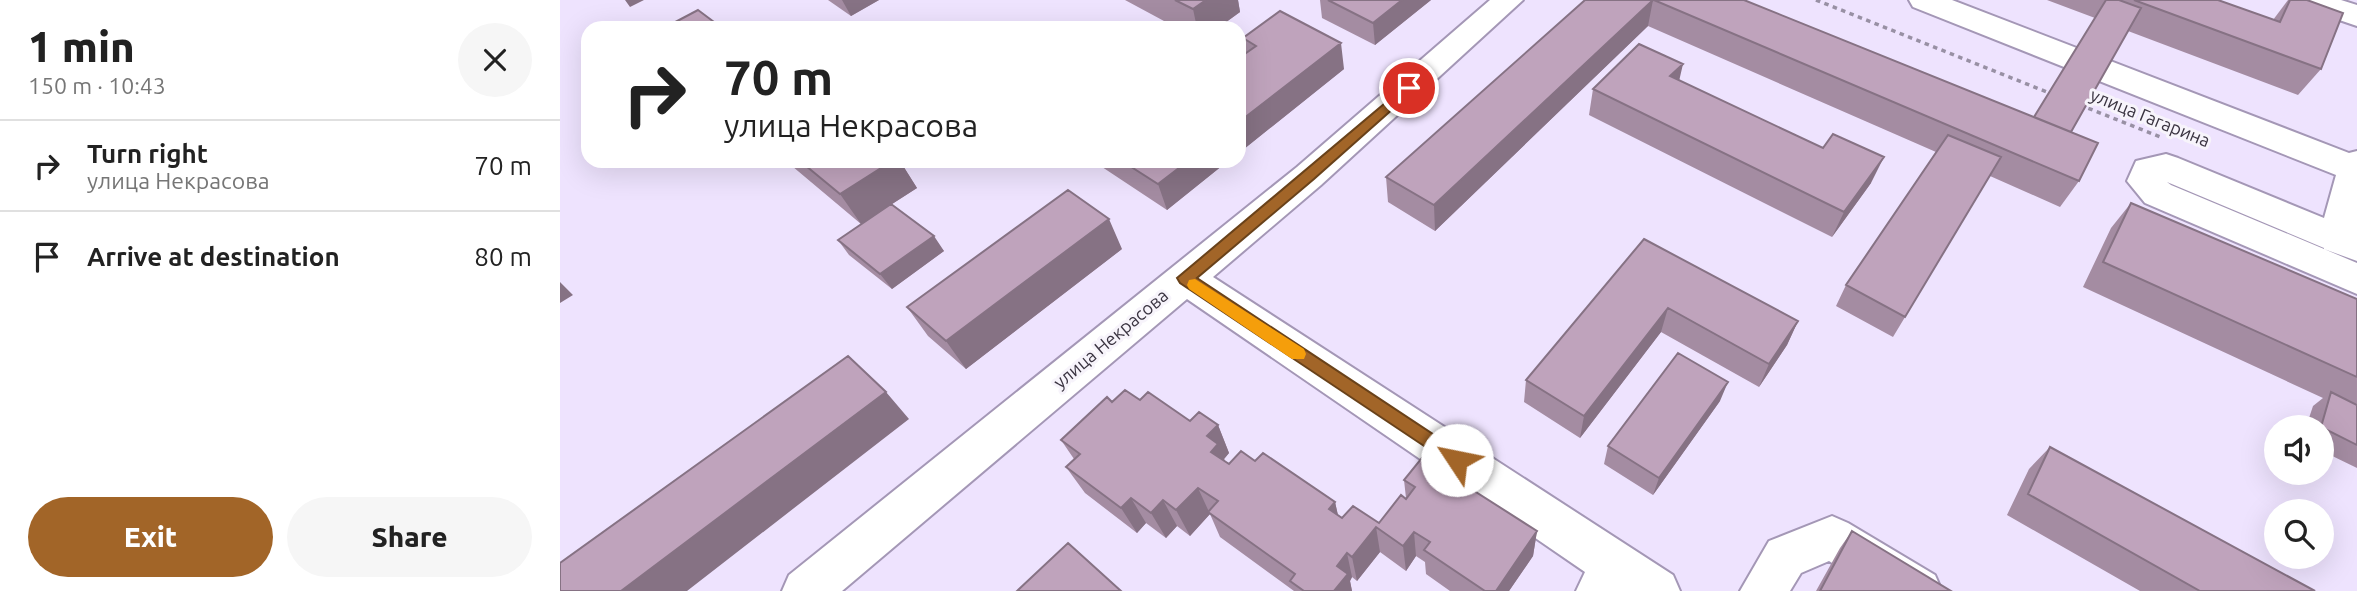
<!DOCTYPE html>
<meta charset="utf-8">
<style>
:root{--surface:#fff;--page:#f6f6f6;--text:#222;--muted:#767676;--line:#e0e0e0;--accent:#a26528}
body{margin:0;font-family:Ubuntu,sans-serif;background:var(--page);color:var(--text);height:100vh;display:flex;flex-direction:column;font-size:26px;white-space:nowrap}
*{box-sizing:border-box;margin:0}
p{font-size:23px;color:var(--muted)}
.icon{flex:none;width:38px;height:38px;fill:none;stroke:currentColor;stroke-width:2;stroke-linecap:round;stroke-linejoin:round}
.map{position:relative;flex:1;overflow:hidden}
.details{display:flex;flex-direction:column;background:var(--surface);width:560px}
.details>*{flex:none}
.hud{position:absolute;left:21px;top:21px;width:665px;height:147px;border-radius:21px;box-shadow:0 7px 28px #0002;background:#fff;color:var(--text);overflow:hidden}
.buttons{position:absolute;left:1704px;top:415px;display:grid;gap:14px}
.buttons a{display:grid;place-items:center;width:70px;height:70px;border-radius:50%;background:var(--surface);box-shadow:0 7px 28px #0002;font-size:35px}
.pin{position:absolute;display:grid;place-items:center;width:60px;height:60px;color:#fff;margin:-30px;border:4px solid #fff;border-radius:50%;box-shadow:0 2px 7px #0007}
.me{position:absolute;width:77px;margin:-38px;rotate:304deg;stroke-linejoin:round;filter:drop-shadow(0 0 5px #0008)}
.turn{display:flex;align-items:center;gap:24px;height:147px;padding:0 28px;font-size:32px}
.turn .icon{width:91px;height:91px;stroke-width:2.5}
.turn b{display:block;font-size:49px;line-height:60px}
.round{display:grid;place-items:center;flex:none;width:74px;height:74px;border-radius:37px;background:var(--page)}
.summary{display:flex;align-items:center;justify-content:space-between;height:119px;padding:0 28px}
h1{font-size:42px;font-weight:800;line-height:52px}
.cta{display:flex;gap:14px;margin-top:auto;padding:14px 28px}
.cta a{flex:1;height:80px;border-radius:42px;background:var(--accent);color:#fff;font-size:28px;font-weight:800;line-height:80px;text-align:center}
.cta a+a{background:var(--page);color:var(--text)}
ul{padding:0;list-style:none}
li{display:flex;align-items:center;gap:21px;height:91px;padding:0 28px;border-top:2px solid var(--line)}
li div{flex:1}
li b{display:block;font-size:26px}
li em{font-style:normal}
main{display:flex;flex:1;min-height:0}
.map>svg:first-child{display:block}
.lines{fill:none;stroke-linecap:round;stroke-linejoin:round}
.minor-casing{stroke:#a497b6;stroke-width:4}
.path{stroke:#9890a4;stroke-width:3.5;stroke-dasharray:4.5 4.5;stroke-linecap:butt}
.minor{fill:#fff;fill-rule:evenodd}
.wall{fill:#a48ca2}
.shaded-wall{fill:#867284}
.building{fill:#bfa3bc;stroke:#867284;stroke-width:2}
.route{fill:#a26528;stroke:#69421a;stroke-width:2}
.slow{fill:#f59e0b}
.labels{text-anchor:middle;stroke-width:6;stroke-linejoin:round;paint-order:stroke}
.street-label{font-size:18px;fill:#3a3441;stroke:#f7f4fb}
</style>
<main>
<section class="details">
<div class="summary"><div><h1>1 min</h1><p>150 m · 10:43</p></div><a class="round"><svg class="icon" aria-label="close" viewBox="0 0 24 24"><path d="M6 6l12 12M18 6L6 18"/></svg></a></div>
<ul>
<li><svg class="icon" aria-label="right" viewBox="0 0 24 24"><path d="M7 20v-9h11M14 6l5 5-5 5"/></svg><div><b>Turn right</b><p>улица Некрасова</p></div><em>70 m</em></li>
<li><svg class="icon" aria-label="arrive" viewBox="0 0 24 24"><path d="M6 21V4h12l-3 4 3 4H6"/></svg><div><b>Arrive at destination</b></div><em>80 m</em></li>
</ul>
<div class="cta"><a>Exit</a><a>Share</a></div>
</section>
<div class="map">
<svg width="1797" height="591" viewBox="0 0 1797 591">
<rect width="100%" height="100%" fill="#eee3fe"/>
<g class="lines">
<defs>
<path id="minor" d="M930 0H963L761 185 653 277 1113 575 1120 591H1016L1025 572 627 299 282 591H222L229 575 737 167Z
M1349 0H1392L1789 153 1797 151V261L1764 249 1797 263V294L1585 203 1567 181 1576 161 1606 154 1618 158 1764 218 1776 175 1353 7ZM1607 182 1764 248V249L1611 185Z
M1737 0H1781L1797 5V26L1741 7Z
M1272 516 1288 523 1375 575 1382 591H1316L1269 561 1241 573 1230 591H1180L1209 541Z"/>
</defs>
<use href="#minor" class="minor-casing"/>
<path class="path" d="M1256 0 1492 94
M1520 105 1603 138"/>
<use href="#minor" class="minor"/>
</g>
<path class="wall" d="M268 0H319L291 16Z
M565 0H678L680 12 658 28H617Z
M760 0H871L815 45 762 18Z
M1025 0H1184L1474 117 1535 18 1487 0H1658L1713 20 1728 0H1747L1761 69 1738 95 1568 31 1511 132 1519 181 1500 207 1430 176 1333 337 1276 306 1286 285 1376 152 1088 26 875 231 828 202 826 177Z
M683 38 784 69 679 153V58L686 53Z
M1119 80 1311 183 1272 237 1029 115 1033 89Z
M226 161H340L357 188 332 204 384 251 332 289 289 255 278 240 301 224Z
M533 161H668L607 210Z
M1571 203 1797 299V468L1762 451V427H1746L1753 406 1763 398 1523 287 1551 228Z
M1084 239 1238 321 1227 345 1199 387 1101 332 1020 438 964 402 966 380Z
M562 249 406 369 368 336 347 307Z
M1160 401 1093 495 1044 464 1048 446Z
M552 402 630 421 658 425 669 453 664 459 665 461 669 464 695 461 775 502 778 516 782 518 819 523 846 498 844 480 897 475V480L977 531 973 556 949 591H890L866 574 865 562 856 556 846 571 820 552 797 581 792 577 790 581 792 591H734L660 537 650 514 630 536 617 526 606 538 586 523 577 533 525 493 506 467 514 459 501 440Z
M1490 447 1755 591H1580L1447 515 1469 469Z
M1292 531 1391 591H1256L1280 548Z"/>
<path class="shaded-wall" d="M65 0H84L70 7Z
M282 0H319L291 16Z
M646 0H678L680 12 658 28H637L633 9Z
M842 0H871L815 45 813 23Z
M1093 0 1088 26 875 231 874 205Z
M781 43 784 69 679 153V122Z
M1123 64 1117 90 1110 76Z
M1324 157 1311 183 1272 237 1284 212Z
M332 161H340L357 188 301 224 280 194Z
M628 161H668L607 210 598 184Z
M549 219 562 249 406 369 386 341Z
M374 236 384 251 332 289 320 274Z
M0 282 13 295 0 303Z
M1108 308 1101 332 1020 438 1024 416Z
M1238 321 1227 345 1199 387 1209 364Z
M1168 382 1160 401 1093 495 1099 478Z
M326 392 349 419 127 591H61Z
M658 425 669 453 664 459 669 471 651 452 647 436Z
M638 488 650 514 630 536 616 510Z
M571 498 586 523 577 533 561 508Z
M603 500 617 526 606 538 591 513Z
M775 502 781 528 769 509Z
M816 527 820 552 797 581 792 557Z
M977 531 973 556 949 591H936Z
M854 532 856 556 846 571 843 546Z
M787 553 792 577 790 581 792 591H774L777 566Z"/>
<path class="building" d="M615 0H646L633 9Z
M768 0H842L813 23Z
M1025 0H1093L874 205 826 177Z
M1094 0H1184L1538 143 1519 181Z
M1546 0H1559L1581 8 1511 132 1474 117Z
M1574 0H1658L1720 22 1730 0H1747L1783 13 1761 69Z
M138 10 162 28H104Z
M720 11 781 43 679 122V58L696 46 683 38Z
M1079 44 1123 64 1110 76 1263 148 1273 134 1324 157 1284 212 1033 89Z
M1388 135 1441 157 1345 317 1286 285Z
M240 161H332L280 194Z
M562 161H628L598 184Z
M508 190 549 219 386 341 347 307Z
M1571 203 1797 299V377L1543 262Z
M331 204 374 236 320 274 278 240Z
M1084 239 1238 321 1209 364 1108 308 1024 416 966 380Z
M1118 353 1168 382 1099 478 1048 446Z
M288 356 326 392 61 591H0V563Z
M565 390 580 400 588 392 630 421 639 412 658 425 647 436 658 444 651 452 669 464 681 451 695 461 703 453 775 502 769 509 782 518 793 506 819 523 841 495 846 499 855 487 844 480 865 454 897 475 894 478 977 531 936 591H925L864 550 870 542 854 532 843 546 816 527 792 557 787 553 777 566 788 574 774 591H744L730 581 735 574 648 512 658 501 638 488 616 510 603 500 591 513 571 498 561 508 506 467 520 454 501 440 547 397 552 402Z
M1771 392 1797 405V445L1761 427Z
M1490 447 1755 591H1640L1468 494Z
M1292 531 1391 591H1260Z
M508 543 561 591H457Z"/>
<path class="route" d="M849 83 853 85V91L754 179 637 278 903 454 906 460 903 466 897 468 620 283 617 278Z"/>
<path class="slow" d="M635 279 744 349 746 354 744 359H732L629 289 627 285 629 280Z"/>
<g class="labels">
<g class="street-label">
<text transform="translate(1590 118) rotate(22)" y="6">улица Гагарина</text>
<text transform="translate(551 339) rotate(-40)" y="6">улица Некрасова</text>
</g>
</g>
</svg>
<div class="buttons">
<a><svg class="icon" aria-label="sound" viewBox="0 0 24 24"><path d="M4 9h4l5-4v14l-5-4H4zM17 9q2 3 0 6"/></svg></a>
<a><svg class="icon" aria-label="search" viewBox="0 0 24 24"><circle cx="10" cy="10" r="6"/><path d="M15 15l6 6"/></svg></a>
</div>
<div class="pin" style="left:849px;top:88px;background:#d93025"><svg class="icon" aria-label="arrive" viewBox="0 0 24 24"><path d="M6 21V4h12l-3 4 3 4H6"/></svg></div>
<svg class="me" style="left:897px;top:460px" viewBox="-20 -20 40 40"><circle r="19" fill="#fff"/><path d="M0-13L10 11 0 6-10 11z" fill="#a26528"/></svg>
<div class="hud">
<div class="turn"><svg class="icon" aria-label="right" viewBox="0 0 24 24"><path d="M7 20v-9h11M14 6l5 5-5 5"/></svg><div><b>70 m</b>улица Некрасова</div></div>
</div>
</div>
</main>
